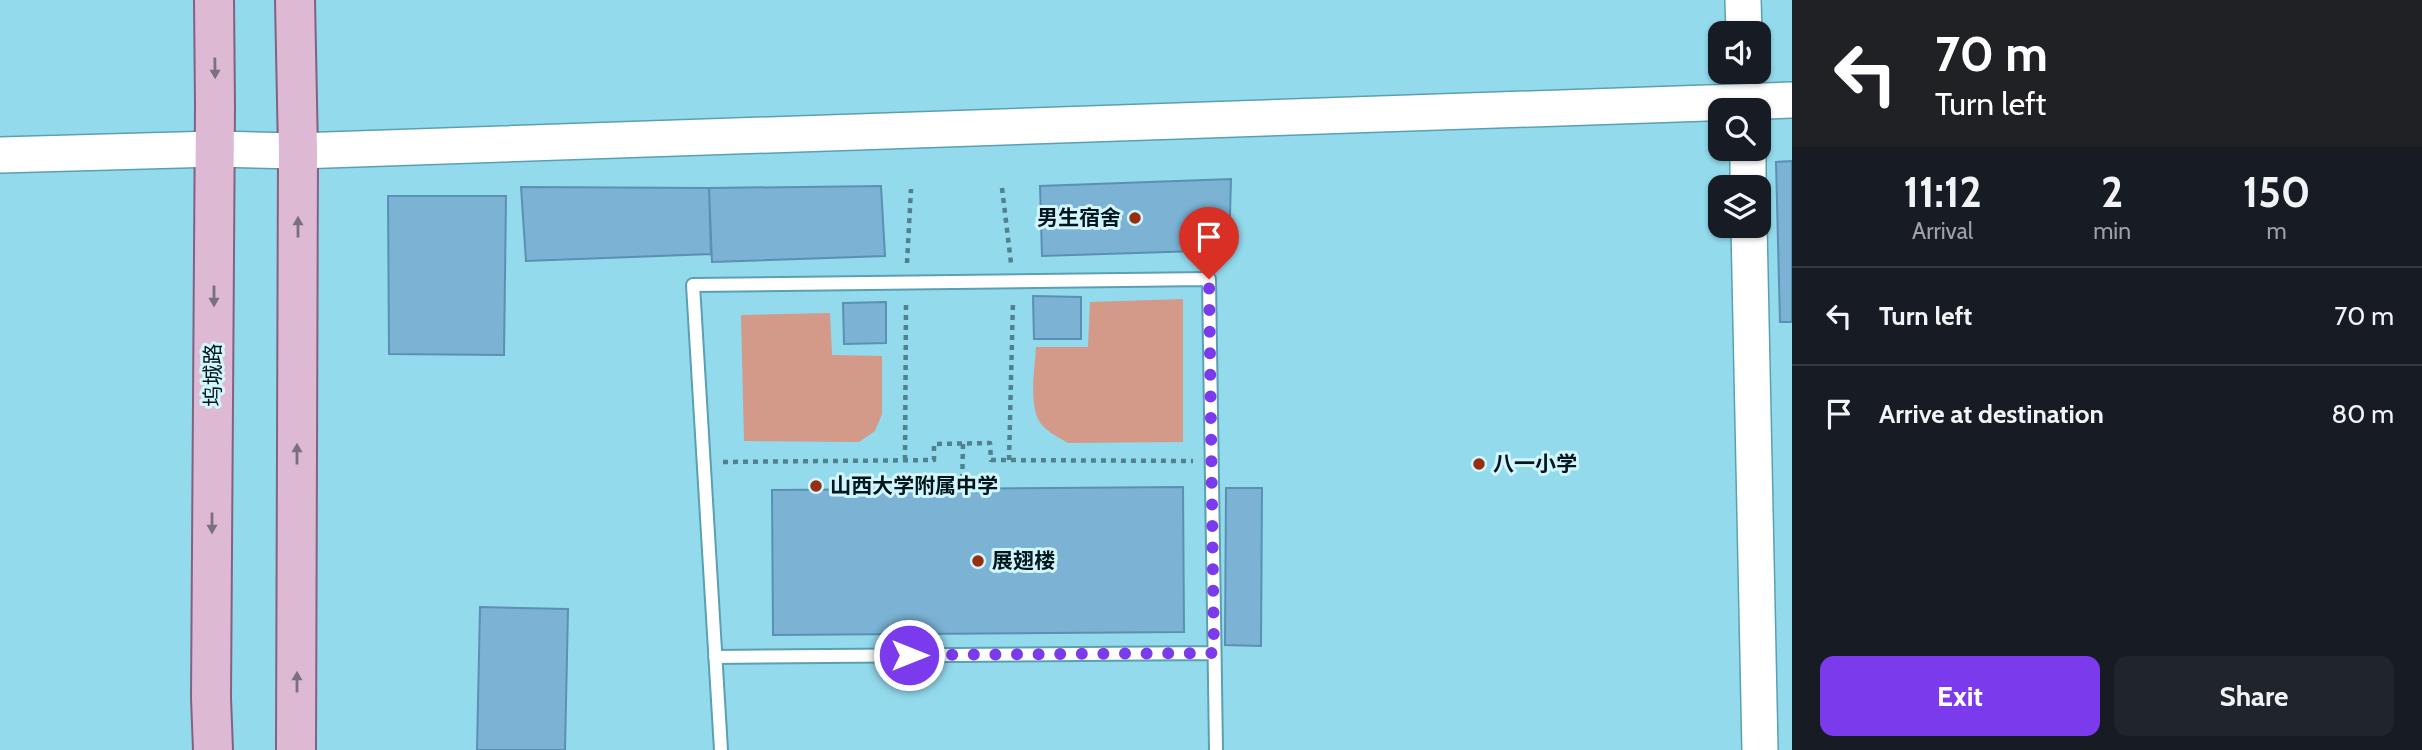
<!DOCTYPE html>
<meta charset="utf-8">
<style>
:root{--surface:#171b24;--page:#20242c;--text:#f1f3f6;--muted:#9ea1a6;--line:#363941;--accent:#7c3aed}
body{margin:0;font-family:Cabin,"Noto Sans SC",sans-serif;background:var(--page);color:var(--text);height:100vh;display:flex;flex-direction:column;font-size:26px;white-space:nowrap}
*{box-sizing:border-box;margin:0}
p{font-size:23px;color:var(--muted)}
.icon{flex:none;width:38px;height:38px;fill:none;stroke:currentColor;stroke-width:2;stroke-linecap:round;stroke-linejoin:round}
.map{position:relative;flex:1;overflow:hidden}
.panel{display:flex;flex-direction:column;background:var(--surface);width:630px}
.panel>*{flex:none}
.top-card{background:#202124;color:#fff;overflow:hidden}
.buttons{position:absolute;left:1708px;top:21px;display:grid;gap:14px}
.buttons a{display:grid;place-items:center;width:63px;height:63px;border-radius:14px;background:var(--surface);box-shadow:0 2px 5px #0004;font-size:35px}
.pin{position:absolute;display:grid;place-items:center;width:60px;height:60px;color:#fff;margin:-72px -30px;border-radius:50% 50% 50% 0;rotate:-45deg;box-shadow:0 0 7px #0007}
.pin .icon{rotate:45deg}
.me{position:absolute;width:77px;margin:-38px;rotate:90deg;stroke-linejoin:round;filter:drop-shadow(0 0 5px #0008)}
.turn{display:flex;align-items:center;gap:24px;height:147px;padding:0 28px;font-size:32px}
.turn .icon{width:91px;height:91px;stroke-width:2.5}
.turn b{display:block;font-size:49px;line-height:60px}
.eta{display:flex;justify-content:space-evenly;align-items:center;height:119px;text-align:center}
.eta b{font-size:42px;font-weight:800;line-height:49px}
.cta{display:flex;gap:14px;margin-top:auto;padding:14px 28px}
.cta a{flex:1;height:80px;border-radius:14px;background:var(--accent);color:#fff;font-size:28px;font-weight:800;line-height:80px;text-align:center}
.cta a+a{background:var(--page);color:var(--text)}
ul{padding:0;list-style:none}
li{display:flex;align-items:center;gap:21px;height:98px;padding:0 28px;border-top:2px solid var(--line)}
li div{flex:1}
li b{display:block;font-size:26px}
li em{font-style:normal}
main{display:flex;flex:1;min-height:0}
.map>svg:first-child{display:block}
.green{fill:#d39989}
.building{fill:#7cb3d5;stroke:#5a90b1;stroke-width:2}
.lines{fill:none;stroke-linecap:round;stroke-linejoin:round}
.lane-casing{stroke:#5aa0b2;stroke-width:16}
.secondary-casing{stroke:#5aa0b2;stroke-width:38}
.primary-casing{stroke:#816282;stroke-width:42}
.path{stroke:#50818e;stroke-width:4.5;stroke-dasharray:5 5;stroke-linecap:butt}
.lane{stroke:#fff;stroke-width:12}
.secondary{stroke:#fff;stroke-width:35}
.primary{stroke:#ddb9d4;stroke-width:38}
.oneway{fill:#7a7082}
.route{stroke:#7c3aed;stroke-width:12;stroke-dasharray:0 21.6}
.poi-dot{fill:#962e10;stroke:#d2f5fe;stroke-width:2.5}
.labels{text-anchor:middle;stroke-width:6;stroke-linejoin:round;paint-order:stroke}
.poi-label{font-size:21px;font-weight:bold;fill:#00171e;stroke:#d2f5fe;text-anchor:start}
.street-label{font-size:21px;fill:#00171e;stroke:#d2f5fe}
</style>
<main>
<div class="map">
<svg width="1792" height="750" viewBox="0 0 1792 750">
<rect width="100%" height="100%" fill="#93daed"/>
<path class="green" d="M1183 299V442L1068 443C1058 437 1043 430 1038 419 1029 398 1035 369 1036 347H1088L1090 302Z
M830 313 832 355 882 356V414L875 431 859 442 744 441 741 315Z"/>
<path class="building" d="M1792 161V322H1780L1776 162Z
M1231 179 1229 250 1042 256 1040 186Z
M881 186 885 256 712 262 709 188Z
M521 187 709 188 711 254 526 261Z
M388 196H506L504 355 389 354Z
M1033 296 1081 297V339H1034Z
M886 302V343L844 344 843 303Z
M1183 487 1184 632 773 635 772 490Z
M1226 488H1262L1261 646 1225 645Z
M480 607 568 609 565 750H477Z"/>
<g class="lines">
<defs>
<path id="lane" d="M715 657 1214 653
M721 750 693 285 1209 279 1216 750"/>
<path id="secondary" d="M1743 0 1744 33
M1748 149V187
M0 155 215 149 298 151 1792 100
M1749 226 1760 750"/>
<path id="primary" d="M295 0 298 151 296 750
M213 750 211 698 215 106 214 0"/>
</defs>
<use href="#lane" class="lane-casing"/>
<use href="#secondary" class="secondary-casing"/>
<use href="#primary" class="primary-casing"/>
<path class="path" d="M1002 188 1011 263
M907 263 911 189
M905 460 906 303
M1009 460 1013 300
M723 462 934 460V444L990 443 991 460 1193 461
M962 489 963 443"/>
<use href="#lane" class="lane"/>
<use href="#secondary" class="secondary"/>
<use href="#primary" class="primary"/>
</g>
<defs><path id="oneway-solid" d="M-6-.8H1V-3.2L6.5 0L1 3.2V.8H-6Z" transform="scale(1.75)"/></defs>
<g class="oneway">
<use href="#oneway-solid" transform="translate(215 68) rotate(89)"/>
<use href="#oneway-solid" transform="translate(298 227) rotate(-90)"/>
<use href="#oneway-solid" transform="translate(214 296) rotate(90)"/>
<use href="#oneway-solid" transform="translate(297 454) rotate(-90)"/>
<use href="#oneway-solid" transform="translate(212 523) rotate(90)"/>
<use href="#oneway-solid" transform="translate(297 682) rotate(-90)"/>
</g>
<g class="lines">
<path class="route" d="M909 655 1214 653 1209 279"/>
</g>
<g class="poi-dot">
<circle cx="1135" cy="218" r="7"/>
<circle cx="1479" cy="464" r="7"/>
<circle cx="816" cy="486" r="7"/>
<circle cx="978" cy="561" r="7"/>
</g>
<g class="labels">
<g class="poi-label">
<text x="1121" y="225" text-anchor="end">男生宿舍</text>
<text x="1493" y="471">八一小学</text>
<text x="830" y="493">山西大学附属中学</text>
<text x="992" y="568">展翅楼</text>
</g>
<g class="street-label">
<text transform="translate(213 375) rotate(-90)" y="7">坞城路</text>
</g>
</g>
</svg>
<div class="buttons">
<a><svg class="icon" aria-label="sound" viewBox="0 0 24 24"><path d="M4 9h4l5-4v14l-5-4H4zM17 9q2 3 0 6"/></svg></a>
<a><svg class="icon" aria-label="search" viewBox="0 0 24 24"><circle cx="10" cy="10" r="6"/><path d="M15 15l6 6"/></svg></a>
<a><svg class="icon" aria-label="layers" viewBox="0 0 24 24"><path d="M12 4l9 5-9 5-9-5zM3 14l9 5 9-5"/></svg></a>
</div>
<div class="pin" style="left:1209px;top:279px;background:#d93025"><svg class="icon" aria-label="arrive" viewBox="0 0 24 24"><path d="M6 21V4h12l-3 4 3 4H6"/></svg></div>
<svg class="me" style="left:909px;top:655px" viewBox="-20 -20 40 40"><circle r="17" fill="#7c3aed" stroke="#fff" stroke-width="3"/><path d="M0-11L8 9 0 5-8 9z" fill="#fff"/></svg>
</div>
<section class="panel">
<div class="top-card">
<div class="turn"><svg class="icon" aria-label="left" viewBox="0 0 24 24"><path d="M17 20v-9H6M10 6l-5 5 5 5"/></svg><div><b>70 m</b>Turn left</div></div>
</div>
<div class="eta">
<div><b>11:12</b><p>Arrival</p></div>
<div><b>2</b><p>min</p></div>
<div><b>150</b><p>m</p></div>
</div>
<ul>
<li><svg class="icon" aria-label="left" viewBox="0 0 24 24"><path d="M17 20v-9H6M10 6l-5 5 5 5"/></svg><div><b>Turn left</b></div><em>70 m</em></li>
<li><svg class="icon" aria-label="arrive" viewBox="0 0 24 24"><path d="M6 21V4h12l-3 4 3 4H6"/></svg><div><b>Arrive at destination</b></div><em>80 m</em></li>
</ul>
<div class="cta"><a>Exit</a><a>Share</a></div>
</section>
</main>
